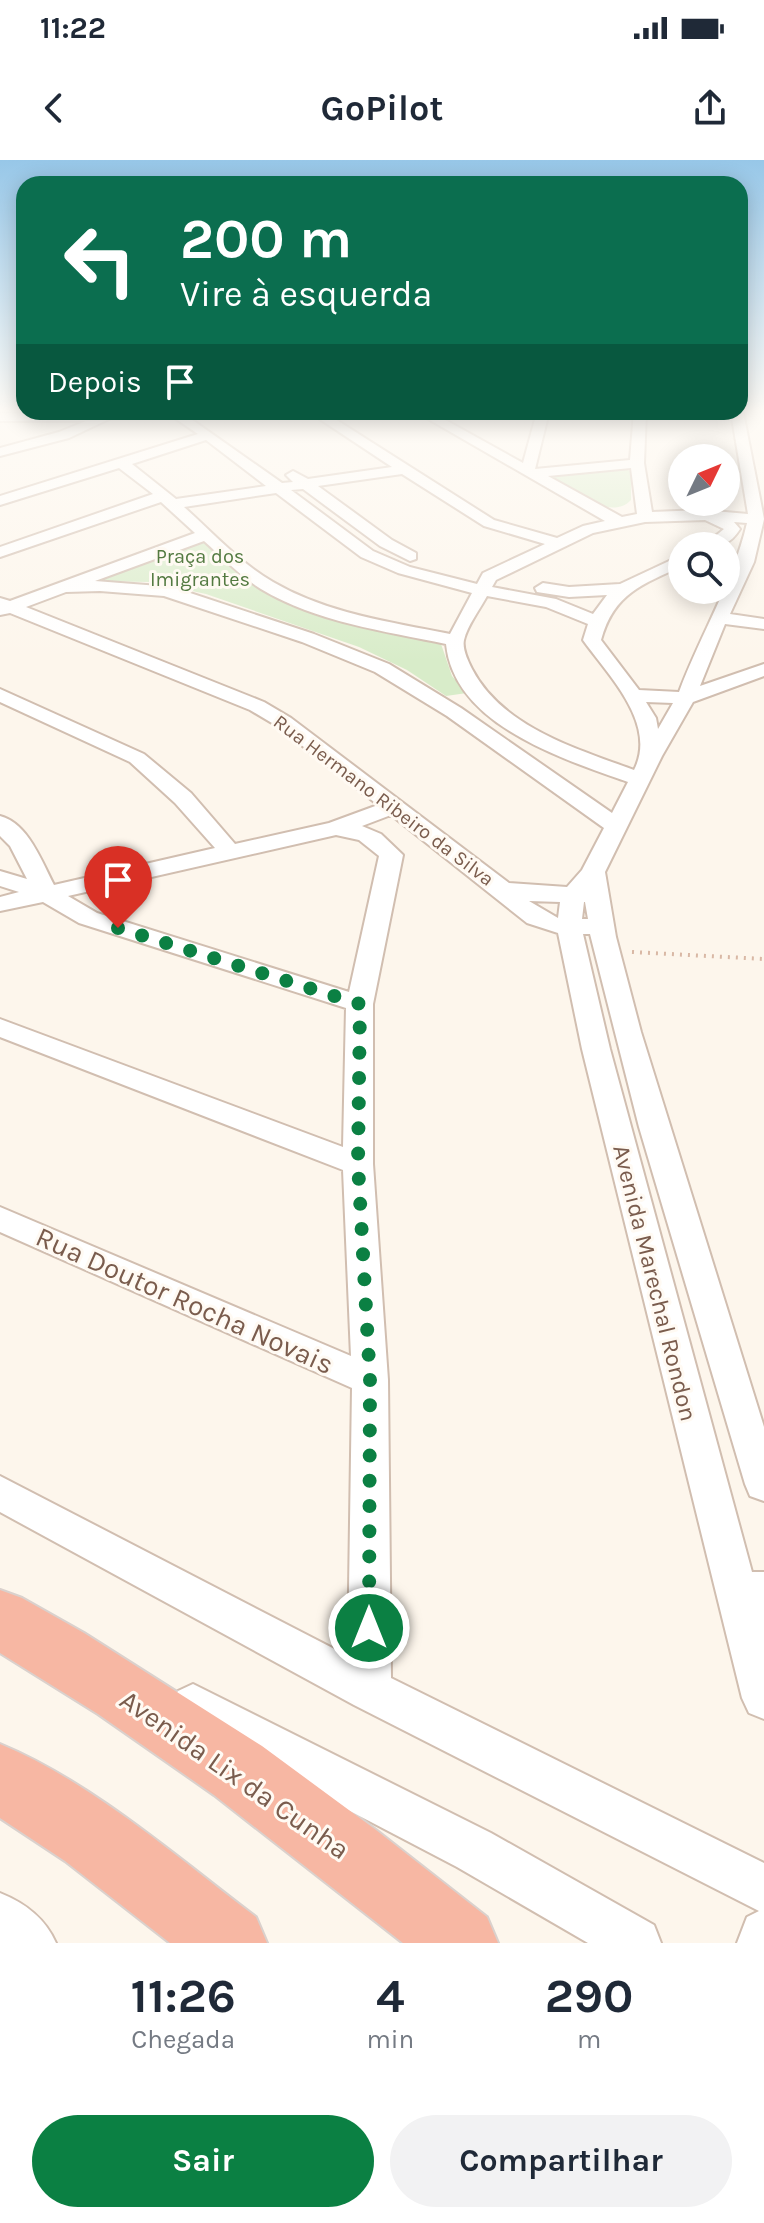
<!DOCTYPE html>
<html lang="pt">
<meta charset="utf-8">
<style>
:root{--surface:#fff;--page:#f2f2f3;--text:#1f2937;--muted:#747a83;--accent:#0b8043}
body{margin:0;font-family:Karla,sans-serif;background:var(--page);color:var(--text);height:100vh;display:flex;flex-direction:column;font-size:30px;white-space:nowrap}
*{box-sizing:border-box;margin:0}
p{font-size:26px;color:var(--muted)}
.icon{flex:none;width:44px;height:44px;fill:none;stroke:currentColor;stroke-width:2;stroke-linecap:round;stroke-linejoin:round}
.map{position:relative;height:1783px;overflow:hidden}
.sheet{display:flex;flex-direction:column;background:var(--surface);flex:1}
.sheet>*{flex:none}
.guide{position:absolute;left:16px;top:16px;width:732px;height:244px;border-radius:24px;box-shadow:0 4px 20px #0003;background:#0b6e4f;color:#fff;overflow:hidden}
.needle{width:52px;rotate:47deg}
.tools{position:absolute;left:668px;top:284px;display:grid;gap:16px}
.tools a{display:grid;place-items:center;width:72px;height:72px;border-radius:50%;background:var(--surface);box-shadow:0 4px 20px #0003;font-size:40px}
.pin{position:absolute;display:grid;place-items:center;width:68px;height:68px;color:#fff;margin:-82px -34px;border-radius:50% 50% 50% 0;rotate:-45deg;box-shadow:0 0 8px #0007}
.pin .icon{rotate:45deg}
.me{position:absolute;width:88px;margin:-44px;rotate:0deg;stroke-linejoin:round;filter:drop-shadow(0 0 6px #0008)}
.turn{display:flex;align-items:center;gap:28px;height:168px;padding:0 32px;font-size:36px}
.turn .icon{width:104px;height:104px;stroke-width:2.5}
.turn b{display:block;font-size:56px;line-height:68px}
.then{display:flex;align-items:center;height:76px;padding:0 32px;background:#0003;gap:16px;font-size:30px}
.eta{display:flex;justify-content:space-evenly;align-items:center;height:136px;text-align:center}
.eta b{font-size:48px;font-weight:700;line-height:56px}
.primary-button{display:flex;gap:16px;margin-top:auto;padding:16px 32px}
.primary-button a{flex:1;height:92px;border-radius:48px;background:var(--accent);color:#fff;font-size:32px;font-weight:700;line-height:92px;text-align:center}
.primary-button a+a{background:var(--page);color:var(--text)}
.status{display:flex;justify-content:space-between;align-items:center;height:56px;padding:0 40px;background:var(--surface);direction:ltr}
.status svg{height:22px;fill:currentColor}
header{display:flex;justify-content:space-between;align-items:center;height:104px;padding:0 32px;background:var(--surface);font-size:36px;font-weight:700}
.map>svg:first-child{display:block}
.green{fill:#d8ecc9}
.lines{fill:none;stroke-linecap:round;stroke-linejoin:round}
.minor-casing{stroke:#d1beb0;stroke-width:4}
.highway-casing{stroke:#dad1cd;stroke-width:4}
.path{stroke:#d9b8a5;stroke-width:4;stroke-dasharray:2 6;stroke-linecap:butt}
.minor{fill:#fff;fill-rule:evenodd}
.highway{fill:#f7b7a3;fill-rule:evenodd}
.route{stroke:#0b8043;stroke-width:14;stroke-dasharray:0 25.2}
.labels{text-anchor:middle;stroke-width:6;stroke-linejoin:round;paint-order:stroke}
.far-park-label{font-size:20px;fill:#537a41;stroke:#fffaf3}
.far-street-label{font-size:20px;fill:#7a5c4d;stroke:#fffaf3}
.street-label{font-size:24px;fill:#7a5c4d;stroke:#fffaf3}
.near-street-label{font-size:28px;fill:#7a5c4d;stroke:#fffaf3}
</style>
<div class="status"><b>11:22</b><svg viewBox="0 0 49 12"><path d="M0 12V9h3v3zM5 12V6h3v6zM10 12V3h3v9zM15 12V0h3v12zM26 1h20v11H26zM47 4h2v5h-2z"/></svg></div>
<header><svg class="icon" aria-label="back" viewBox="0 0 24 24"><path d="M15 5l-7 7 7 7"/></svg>GoPilot<svg class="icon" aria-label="share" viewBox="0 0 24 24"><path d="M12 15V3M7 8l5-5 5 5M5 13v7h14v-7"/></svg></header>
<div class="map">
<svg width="764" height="1783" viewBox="0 0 764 1783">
<rect width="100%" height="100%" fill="#fdf6ec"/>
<path class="green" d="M625 308 631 312V340C610 363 568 327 547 315Z
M198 381H208L277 435 440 481 452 516 467 533 446 536 407 510 359 487 206 434 150 422 93 421Z"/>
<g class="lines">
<defs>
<path id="minor" d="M107 252H124L69 278 0 296V288L59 272 86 261H0V253L101 255Z
M166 252H181L282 323 293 322 286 315 293 311 308 319 392 307 309 252H324L494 360 557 378 583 366 605 361 416 252H431L523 303 537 252H549L535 309 630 300 634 252H646L644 303 652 352 702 350 748 354 731 252H743L764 359 754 402 730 454 764 459V469L725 464 700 526 764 504V516L693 542 662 596 605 712 616 777 641 872 764 1267V1341L750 1336 745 1324 639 967 590 774H583L610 889 752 1412H764V1559L749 1553 742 1538 582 889 558 773 527 763 391 655 362 666 381 674 403 695 373 844V1004L388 1220 391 1518 764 1703V1783H737L747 1757 759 1751 354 1545 0 1352V1316L348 1496 352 1228 0 1072V1047L351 1196 343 1010 0 877V859L343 987 346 848 79 763 43 742 0 751V737L19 732 0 726V711L27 719 10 686 0 676V656C28 663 42 702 54 725L215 688 175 643 130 602 0 542V529L144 594 191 633 235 684 329 663 378 645 277 566 250 550 10 453 0 455V438L10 441 195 373 161 342 0 397V387L153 334 119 308 0 345V336L198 274ZM206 280 266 326 176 339 132 304ZM631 308 637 354 622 357 548 316ZM402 314 484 366 545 384 483 413 477 424 410 407 373 391 291 330 303 329 380 386 410 401 416 399V393L392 380 318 326ZM276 333 361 397 398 413 472 433 450 474C390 462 326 453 273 422 240 403 212 372 184 347ZM705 360 724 369 703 386C721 386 730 385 740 369L734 362 747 363C733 423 701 473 679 532L639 530 601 480C614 433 642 425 682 406V395L620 424 569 427 543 423 535 428 537 432 569 437 607 435 593 454 556 439 492 427 496 420 593 373 645 362ZM204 381C222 397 240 416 261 429 316 462 384 471 446 484 454 565 563 599 628 622L612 653 461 548 389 504 314 474 172 427 95 421ZM100 431 164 436 302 482 375 512 447 556 604 668 582 710 567 727 509 723 291 558 264 542 26 447 66 432ZM487 436 546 447 588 464 583 480C608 515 658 564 634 610 577 589 502 567 472 509 468 501 462 489 464 480 467 466 480 449 487 436ZM646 542 673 543 658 569 656 558ZM336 675 359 680 379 696 349 832 97 753 68 736ZM529 741 560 742 558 758ZM584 742H585L588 759H582Z
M193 1524 491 1673 654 1765 661 1783H588L457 1707 178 1561 171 1546 178 1531Z
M0 1733C25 1743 45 1758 56 1783H0Z"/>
<path id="highway" d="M0 1430 22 1438 84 1473 262 1586 376 1670 487 1757 498 1783H403L214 1635 98 1554 0 1493Z
M0 1584C90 1621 178 1698 256 1757L267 1783H170L65 1701 0 1658Z"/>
</defs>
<use href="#minor" class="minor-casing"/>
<use href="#highway" class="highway-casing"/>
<path class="path" d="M632 792 764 799"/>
<use href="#minor" class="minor"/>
<use href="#highway" class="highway"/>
</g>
<linearGradient id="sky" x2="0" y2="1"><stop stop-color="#97c7e8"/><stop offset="0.5" stop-color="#fefbf6"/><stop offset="1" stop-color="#fefbf6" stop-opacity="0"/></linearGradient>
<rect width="764" height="501" fill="url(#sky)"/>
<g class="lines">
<path class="route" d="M118 768 360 844 358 1004 370 1220 369 1468"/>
</g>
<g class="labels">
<g class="far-park-label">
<text x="200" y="403">Praça dos<tspan x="200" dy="23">Imigrantes</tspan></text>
</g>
<g class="far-street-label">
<text transform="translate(384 640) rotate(37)" y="7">Rua Hermano Ribeiro da Silva</text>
</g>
<g class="street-label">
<text transform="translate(655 1123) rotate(76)" y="8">Avenida Marechal Rondon</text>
</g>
<g class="near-street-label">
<text transform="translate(185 1140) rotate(24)" y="10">Rua Doutor Rocha Novais</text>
<text transform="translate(235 1614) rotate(35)" y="10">Avenida Lix da Cunha</text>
</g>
</g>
</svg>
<div class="tools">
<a><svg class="needle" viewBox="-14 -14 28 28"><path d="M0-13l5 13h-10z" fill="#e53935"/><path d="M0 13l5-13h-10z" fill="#747a83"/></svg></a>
<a><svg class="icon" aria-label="search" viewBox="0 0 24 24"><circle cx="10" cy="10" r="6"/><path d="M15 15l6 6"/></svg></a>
</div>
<div class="pin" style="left:118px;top:768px;background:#d93025"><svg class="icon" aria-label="arrive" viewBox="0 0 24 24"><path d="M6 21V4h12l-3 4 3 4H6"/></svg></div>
<svg class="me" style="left:369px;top:1468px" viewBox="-20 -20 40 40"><circle r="17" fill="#0b8043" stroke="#fff" stroke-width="3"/><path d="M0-11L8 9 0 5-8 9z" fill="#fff"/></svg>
<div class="guide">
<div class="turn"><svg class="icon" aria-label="left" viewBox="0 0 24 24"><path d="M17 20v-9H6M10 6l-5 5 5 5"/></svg><div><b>200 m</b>Vire à esquerda</div></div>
<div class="then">Depois<svg class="icon" aria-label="arrive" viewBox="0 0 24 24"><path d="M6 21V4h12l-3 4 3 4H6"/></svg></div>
</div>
</div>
<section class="sheet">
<div class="eta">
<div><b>11:26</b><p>Chegada</p></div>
<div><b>4</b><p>min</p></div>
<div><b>290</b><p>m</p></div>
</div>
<div class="primary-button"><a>Sair</a><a>Compartilhar</a></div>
</section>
